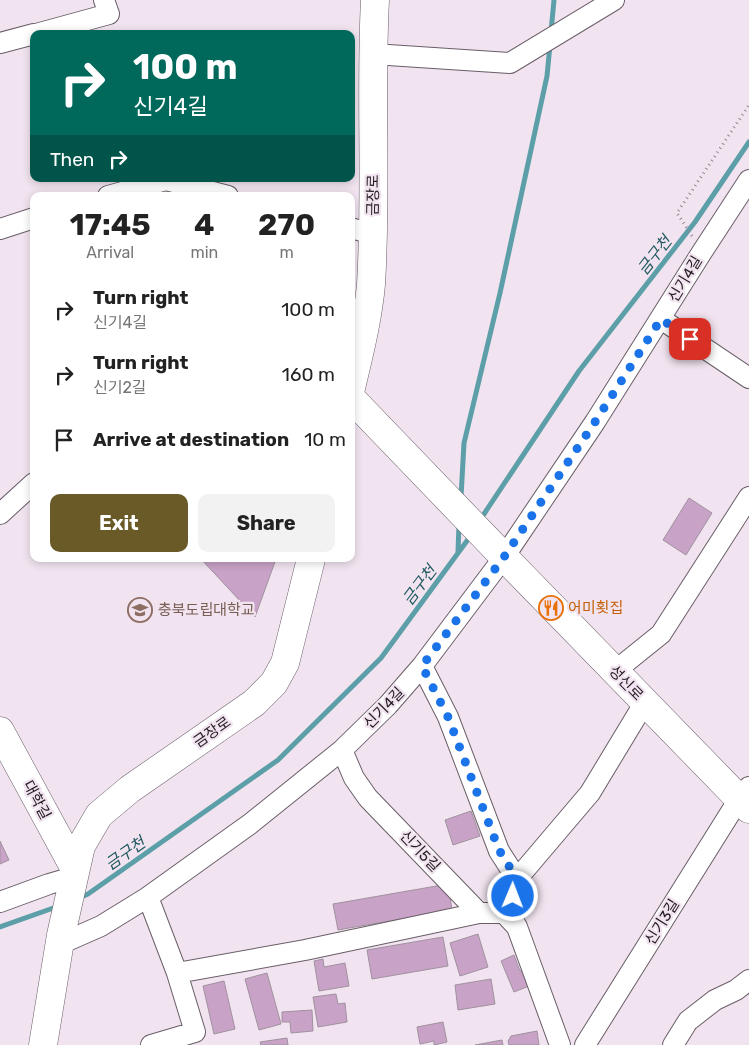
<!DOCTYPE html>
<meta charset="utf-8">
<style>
:root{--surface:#fff;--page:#f2f2f2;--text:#222;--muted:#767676;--accent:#695a27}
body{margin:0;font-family:Rubik,"Noto Sans KR",sans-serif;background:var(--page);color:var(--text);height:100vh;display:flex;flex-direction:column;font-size:19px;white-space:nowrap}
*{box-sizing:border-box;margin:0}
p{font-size:16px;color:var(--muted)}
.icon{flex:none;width:28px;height:28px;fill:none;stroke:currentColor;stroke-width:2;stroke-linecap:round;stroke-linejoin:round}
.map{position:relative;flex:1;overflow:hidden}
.sheet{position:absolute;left:30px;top:192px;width:325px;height:370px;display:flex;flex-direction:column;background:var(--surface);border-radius:10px;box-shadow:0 2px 8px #0003}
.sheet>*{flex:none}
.top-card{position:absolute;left:30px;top:30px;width:325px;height:152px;border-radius:10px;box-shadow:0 2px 8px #0003;background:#00695c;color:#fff;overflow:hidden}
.pin{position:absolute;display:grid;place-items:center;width:42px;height:42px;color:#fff;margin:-21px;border-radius:10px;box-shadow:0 2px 8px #0006}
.me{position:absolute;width:55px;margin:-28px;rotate:1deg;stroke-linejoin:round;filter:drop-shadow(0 0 4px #0008)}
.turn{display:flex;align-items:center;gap:18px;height:105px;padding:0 20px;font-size:22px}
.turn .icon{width:65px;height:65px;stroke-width:2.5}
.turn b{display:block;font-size:35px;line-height:42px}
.then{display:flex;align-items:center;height:48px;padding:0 20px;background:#0003;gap:10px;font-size:19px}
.eta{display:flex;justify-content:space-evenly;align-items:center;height:85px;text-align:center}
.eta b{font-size:30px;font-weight:700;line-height:35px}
.button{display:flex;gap:10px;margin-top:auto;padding:10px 20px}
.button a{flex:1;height:58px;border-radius:10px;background:var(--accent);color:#fff;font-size:20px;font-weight:700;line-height:58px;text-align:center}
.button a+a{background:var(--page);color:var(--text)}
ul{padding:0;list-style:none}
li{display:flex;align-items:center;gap:15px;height:65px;padding:0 20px}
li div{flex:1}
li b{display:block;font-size:19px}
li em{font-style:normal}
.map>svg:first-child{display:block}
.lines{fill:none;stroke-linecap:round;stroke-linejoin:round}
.stream{stroke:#5d9fa8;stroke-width:5}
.building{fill:#c9a2c7;stroke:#9f929e}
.street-casing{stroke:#695e68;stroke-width:22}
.secondary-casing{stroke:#695e68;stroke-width:29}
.path{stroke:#908790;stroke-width:3;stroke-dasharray:1 4;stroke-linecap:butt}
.street{stroke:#fff;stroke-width:20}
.secondary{stroke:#fff;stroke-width:28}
.route{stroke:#1a73e8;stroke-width:9;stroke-dasharray:0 16.2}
.labels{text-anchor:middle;stroke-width:4.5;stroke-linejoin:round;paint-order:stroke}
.street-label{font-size:15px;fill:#221d22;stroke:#f1e4f0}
.food-label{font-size:15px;fill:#c56008;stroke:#f1e4f0;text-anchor:start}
.education-label{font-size:15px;fill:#785e54;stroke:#f1e4f0;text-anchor:start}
.water-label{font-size:16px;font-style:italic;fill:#20585f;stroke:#f1e4f0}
</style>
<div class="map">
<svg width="749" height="1045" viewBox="0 0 749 1045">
<rect width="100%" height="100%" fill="#f1e4f0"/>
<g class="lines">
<path class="stream" d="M551 32 554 0
M461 497 464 443 500 293 547 76 550 45
M480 520 579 371 695 222 749 142
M458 552 459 523
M79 898 88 894 278 760 381 658 472 534
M0 927 59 906"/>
</g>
<path class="building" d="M689 498 712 513 686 555 663 540Z
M201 559H276L255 617Z
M471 811 480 836 453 845 445 820Z
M0 841 9 860 0 864Z
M448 884 452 910 338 930 333 904Z
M478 934 488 967 460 976 450 943Z
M443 937 448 966 372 979 367 950Z
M514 955 520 971 526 969 532 985 514 992 501 961Z
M323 959 324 967 345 963 349 986 319 991 314 961Z
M267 973 281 1024 259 1030 245 979Z
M491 979 495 1004 458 1010 455 985Z
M224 981 235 1029 214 1034 203 986Z
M336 994 338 1004 345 1003 347 1022 318 1027 313 997Z
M312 1010 313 1031 291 1033 290 1022H282V1012Z
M443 1022 447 1042 434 1045V1041L420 1044 417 1027Z
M537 1031 539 1045H509L508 1041 511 1036Z
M287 1038 288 1045H261L260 1042Z
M502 1040 503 1045H475Z"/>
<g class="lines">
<defs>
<path id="street" d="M36 34 109 14 104 0
M0 43 34 34
M373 54 510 63 614 0
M108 196 166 180 228 196
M351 228 372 234
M0 229 34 218
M661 319 749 378
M0 514 34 483
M422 666 448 717 499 851 517 879 509 913 517 927 560 1045
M615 671 661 634 749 497
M342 750 354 778 368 798 479 913
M517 879 590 793 645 702
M148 897 177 973 195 1032 151 1045
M0 902 49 884 73 877
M60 944 101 926 148 897 250 824 342 750 388 705 422 666 504 557 595 422 702 252 749 180
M177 973 305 950 479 913H504L516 926
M585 1045 739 799 749 787
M673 1045 688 1021 715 1000 736 990 749 980"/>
<path id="secondary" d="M351 388C359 354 368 319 371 284 377 189 370 95 375 0
M351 398 504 557 749 809
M0 731 75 869
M43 1045 61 935 81 846 99 815 130 789 254 703 274 683 285 663 311 559"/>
</defs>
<use href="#street" class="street-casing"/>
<use href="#secondary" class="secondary-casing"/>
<path class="path" d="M692 236 677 213 749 105"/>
<use href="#street" class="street"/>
<use href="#secondary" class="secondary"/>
</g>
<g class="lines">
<path class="route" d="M513 896 517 879 499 850 448 717 422 666 504 557 595 422 661 319 690 339"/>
</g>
<defs>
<symbol id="restaurant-ring" viewBox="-11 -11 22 22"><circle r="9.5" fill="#f1e4f0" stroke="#e8710a" stroke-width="1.5"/><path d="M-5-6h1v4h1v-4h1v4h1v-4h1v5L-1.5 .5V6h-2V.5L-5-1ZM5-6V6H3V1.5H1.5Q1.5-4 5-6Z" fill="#e8710a"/></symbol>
<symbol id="university-ring" viewBox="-11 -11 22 22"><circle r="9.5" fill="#f1e4f0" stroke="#8d6e63" stroke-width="1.5"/><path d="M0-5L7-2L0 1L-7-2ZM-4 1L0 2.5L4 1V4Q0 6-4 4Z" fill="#8d6e63"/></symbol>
</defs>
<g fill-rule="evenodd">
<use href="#restaurant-ring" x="537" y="594" width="28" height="28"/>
<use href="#university-ring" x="126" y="596" width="28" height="28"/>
</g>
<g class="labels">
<g class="street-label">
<text transform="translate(373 195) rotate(-89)" y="5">금장로</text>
<text transform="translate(685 279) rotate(-59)" y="5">신기4길</text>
<text transform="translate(626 683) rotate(46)" y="5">성신로</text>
<text transform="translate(384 708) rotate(-46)" y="5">신기4길</text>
<text transform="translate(212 732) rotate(-35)" y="5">금장로</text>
<text transform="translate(37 800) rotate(62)" y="5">대학길</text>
<text transform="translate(420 851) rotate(46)" y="5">신기5길</text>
<text transform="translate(662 922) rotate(-58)" y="5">신기3길</text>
</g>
<g class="food-label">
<text x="568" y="613">어미횟집</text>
</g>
<g class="education-label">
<text x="158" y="615">충북도립대학교</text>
</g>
<g class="water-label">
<text transform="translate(654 255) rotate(-52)" y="6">금구천</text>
<text transform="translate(419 585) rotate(-53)" y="6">금구천</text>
<text transform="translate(125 853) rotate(-35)" y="6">금구천</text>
</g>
</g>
</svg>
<div class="pin" style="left:690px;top:339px;background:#d93025"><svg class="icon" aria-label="arrive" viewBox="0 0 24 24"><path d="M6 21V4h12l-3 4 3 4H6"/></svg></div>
<svg class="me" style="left:513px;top:896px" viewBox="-20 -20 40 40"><circle r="17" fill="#1a73e8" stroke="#fff" stroke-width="3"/><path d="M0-11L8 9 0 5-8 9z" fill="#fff"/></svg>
<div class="top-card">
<div class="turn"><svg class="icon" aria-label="right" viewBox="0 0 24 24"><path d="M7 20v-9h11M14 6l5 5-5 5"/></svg><div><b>100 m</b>신기4길</div></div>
<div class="then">Then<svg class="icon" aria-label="right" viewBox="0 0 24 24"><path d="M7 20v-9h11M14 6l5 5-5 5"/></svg></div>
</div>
<section class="sheet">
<div class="eta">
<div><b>17:45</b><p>Arrival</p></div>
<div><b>4</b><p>min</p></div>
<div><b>270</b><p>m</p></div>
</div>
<ul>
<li><svg class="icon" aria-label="right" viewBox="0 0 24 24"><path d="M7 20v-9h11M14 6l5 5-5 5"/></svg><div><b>Turn right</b><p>신기4길</p></div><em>100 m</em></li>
<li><svg class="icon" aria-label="right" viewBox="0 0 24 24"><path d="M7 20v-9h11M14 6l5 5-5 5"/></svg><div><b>Turn right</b><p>신기2길</p></div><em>160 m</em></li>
<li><svg class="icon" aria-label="arrive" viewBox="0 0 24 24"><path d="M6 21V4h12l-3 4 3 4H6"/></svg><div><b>Arrive at destination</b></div><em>10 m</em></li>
</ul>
<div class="button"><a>Exit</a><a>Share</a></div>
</section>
</div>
